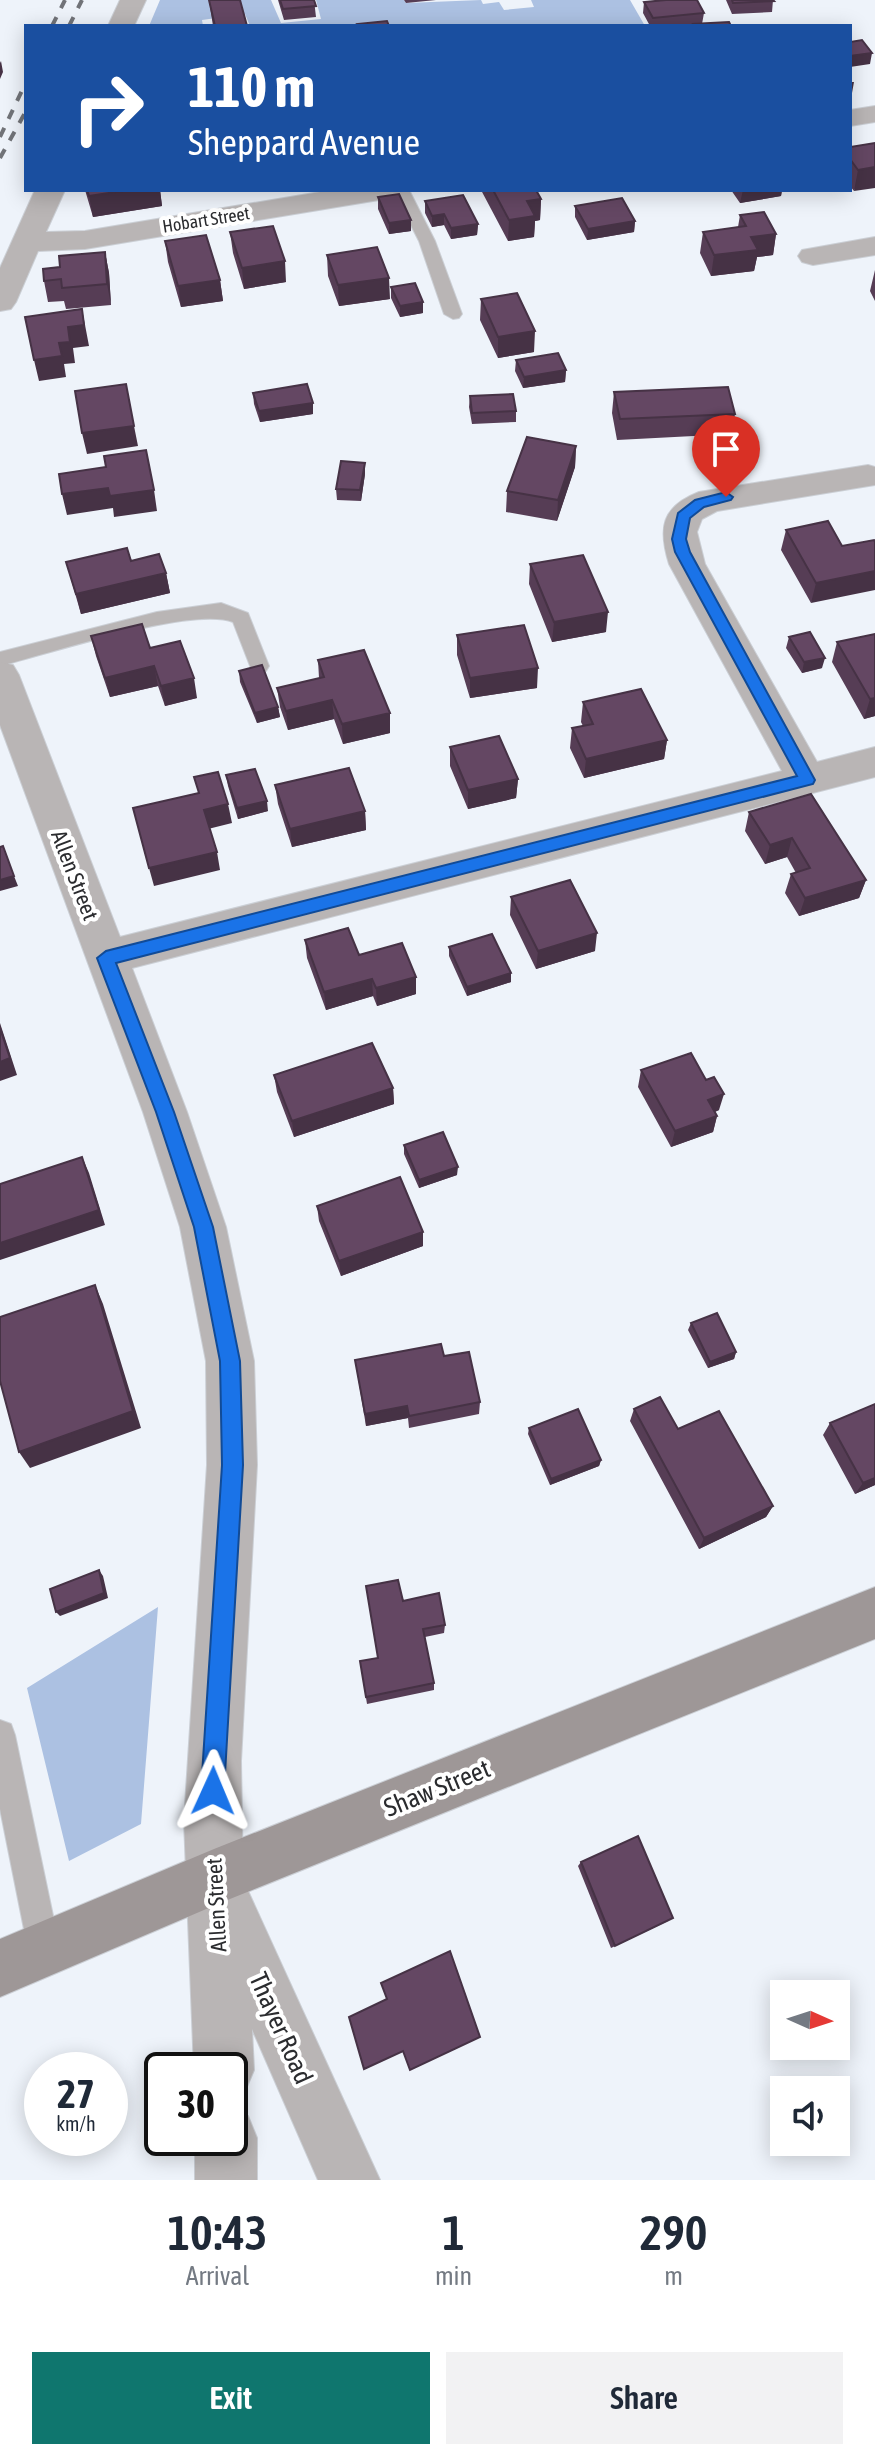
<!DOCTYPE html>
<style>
:root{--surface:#fff;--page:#f2f2f3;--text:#1f2937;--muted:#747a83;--accent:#0f766e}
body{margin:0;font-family:"Asap Condensed",sans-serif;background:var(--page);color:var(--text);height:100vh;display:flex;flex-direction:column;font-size:30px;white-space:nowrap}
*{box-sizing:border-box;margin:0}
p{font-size:26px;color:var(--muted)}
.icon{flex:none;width:44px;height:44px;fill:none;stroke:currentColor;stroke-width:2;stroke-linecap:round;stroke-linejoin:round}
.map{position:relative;height:2180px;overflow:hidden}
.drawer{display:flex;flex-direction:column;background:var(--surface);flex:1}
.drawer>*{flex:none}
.hud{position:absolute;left:24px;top:24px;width:828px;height:168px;border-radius:0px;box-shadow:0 4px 20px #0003;background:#1a4fa0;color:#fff;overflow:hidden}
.needle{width:52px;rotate:93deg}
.tools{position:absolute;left:770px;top:1980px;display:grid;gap:16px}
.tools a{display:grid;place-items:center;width:80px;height:80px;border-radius:0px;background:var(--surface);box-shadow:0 4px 20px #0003;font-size:40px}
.speed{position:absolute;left:24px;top:2052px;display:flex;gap:16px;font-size:40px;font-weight:700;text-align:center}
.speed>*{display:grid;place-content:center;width:104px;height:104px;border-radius:50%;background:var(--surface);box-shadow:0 4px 20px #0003;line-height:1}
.speed small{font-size:20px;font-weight:400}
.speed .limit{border:4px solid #111;border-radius:12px;background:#fff;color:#111}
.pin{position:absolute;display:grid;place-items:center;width:68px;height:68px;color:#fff;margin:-82px -34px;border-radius:50% 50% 50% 0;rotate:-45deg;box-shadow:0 0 8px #0007}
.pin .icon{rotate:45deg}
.me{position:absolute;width:88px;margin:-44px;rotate:1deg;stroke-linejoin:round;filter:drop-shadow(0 0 6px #0008)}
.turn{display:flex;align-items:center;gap:28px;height:168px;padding:0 32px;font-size:36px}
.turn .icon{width:104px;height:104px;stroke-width:2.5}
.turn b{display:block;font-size:56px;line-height:68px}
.eta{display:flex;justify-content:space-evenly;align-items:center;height:136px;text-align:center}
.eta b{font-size:48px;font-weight:600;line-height:56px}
.action{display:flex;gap:16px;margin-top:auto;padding:16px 32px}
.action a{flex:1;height:92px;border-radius:0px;background:var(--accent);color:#fff;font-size:32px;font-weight:600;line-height:92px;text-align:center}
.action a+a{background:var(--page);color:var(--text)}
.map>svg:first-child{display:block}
.green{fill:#acc1e2}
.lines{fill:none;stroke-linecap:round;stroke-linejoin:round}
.lane-casing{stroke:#cbcfd5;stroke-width:2}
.street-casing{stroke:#cbcfd5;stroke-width:2}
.secondary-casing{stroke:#cbcfd5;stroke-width:2}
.lane{fill:#b9b5b5;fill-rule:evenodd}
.street{fill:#b9b5b5;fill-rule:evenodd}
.secondary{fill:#9e9797;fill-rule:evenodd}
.rail{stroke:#717378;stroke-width:4;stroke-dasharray:10 10;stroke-linecap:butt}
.wall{fill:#563d55}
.shaded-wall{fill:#463245}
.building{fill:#644763;stroke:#463245;stroke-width:2}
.route{fill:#1a73e8;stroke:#114b97;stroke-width:2}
.labels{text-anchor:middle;stroke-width:8;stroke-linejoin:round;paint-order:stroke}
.far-street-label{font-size:18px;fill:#2b2c2f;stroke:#fff}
.street-label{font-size:22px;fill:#2b2c2f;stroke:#fff}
.near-street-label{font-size:26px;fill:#2b2c2f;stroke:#fff}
</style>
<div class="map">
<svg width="875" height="2180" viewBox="0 0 875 2180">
<rect width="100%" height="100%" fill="#eef3fa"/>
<path class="green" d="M160 0H271L281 23 321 19 316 0H404L406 3 481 0 483 4 499 2 504 10 534 7 531 0H630L645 26H250L245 14 202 20 203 26H149Z
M158 1607 141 1824 69 1861 27 1688Z"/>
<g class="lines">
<defs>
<path id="lane" d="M393 190H409L435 241 462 314 459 318 453 319 444 314 419 241Z
M221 603 248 613 269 666 266 671H252L233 622C192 606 48 654 0 666V652L157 612Z
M0 1720 11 1724 15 1735 60 1949 55 1960 44 1965 33 1960 28 1949 0 1809Z"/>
<path id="street" d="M120 0H146L134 26H108Z
M875 106V122L850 126V110Z
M35 190H65L46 232 85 231 332 190H400L395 196 385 199 85 249 38 251 16 302 11 309 0 311V268Z
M875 237V255L813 265 802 262 798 256 802 250Z
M868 465 875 467V485L717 511 702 519 697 532 705 564 817 762 875 747V777L132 968 187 1112 226 1227 254 1361 257 1465 241 1761 243 1880 380 2180H318L252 2029 254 2070 245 2091 230 2098V2070H194L184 1821 207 1465 206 1361 180 1227 143 1112 0 725V662L13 665 19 675 120 937 782 771 669 564C658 528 661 507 699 492Z
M230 2109 248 2116 257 2138V2180H195V2138H230Z"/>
<path id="secondary" d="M875 1587V1639L225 1901 0 1997V1939L214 1849Z"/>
</defs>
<use href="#lane" class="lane-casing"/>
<use href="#street" class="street-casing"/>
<use href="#secondary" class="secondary-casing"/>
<use href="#lane" class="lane"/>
<use href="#street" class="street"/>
<use href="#secondary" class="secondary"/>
<path class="rail" d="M52 26 65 0
M69 26 82 0
M0 137 26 82
M0 158 26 111"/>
</g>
<path class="wall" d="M209 0 247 26H213Z
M278 0H314L316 17 284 20Z
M404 0H436L406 3Z
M726 0H773L772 12 732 14Z
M644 2 704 13 702 24 731 26H693V25L650 26 643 13Z
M875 143 854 191 850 186V147Z
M85 190H160L162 206 93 217Z
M481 190H536L541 199 540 220 535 221 534 237 508 241Z
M731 190H782L781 196 740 203Z
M378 197 411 231 389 234 378 209Z
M425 201 478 224 477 235 451 239 444 225 432 227 425 213Z
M575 206 635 221 634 232 587 240 575 217Z
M740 215 776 234 773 255 757 257 754 271 711 276 700 253 703 232 738 227Z
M230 232 286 282 244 289 233 253Z
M165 241 220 280 223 301 181 307 168 262Z
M105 252 109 273 111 305 66 309 64 301 48 302 44 281 60 267Z
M327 255 390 299 339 306 328 276Z
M875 270V301L870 291Z
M391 287 423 313 400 317 391 298Z
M481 299 534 352 498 358 480 320Z
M516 360 566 370 565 382 523 388 515 371Z
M614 392 735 414 732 434 617 440 612 413Z
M253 393 313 414 260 422 254 404Z
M470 396 516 411V422L472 424 469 407Z
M576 446 575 467 557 521 506 512 507 491Z
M365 474 361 501 337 500 336 489Z
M786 530 842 546 811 603 781 550Z
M131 561 166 573 170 593 81 614 66 562Z
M530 564 606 632 552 642 529 584Z
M875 634V716L864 719 832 662 837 642Z
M457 635 537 688 470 698 457 655Z
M91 636 150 648 197 698 165 706 158 686 110 697 96 656Z
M789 637 822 668 802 673 786 648Z
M318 660 390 713V733L343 744 334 719 288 730 280 707 277 688 319 678Z
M239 671 278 707 280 717 257 723 240 682Z
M583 702 667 740 664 759 584 778 570 748 572 728 583 726 581 722Z
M450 747 518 779 516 798 468 809 450 766Z
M226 775 268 811 238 819 228 786Z
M275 785 365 811 366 830 292 847 278 804Z
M749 812 866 880 859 898 799 916 785 893 791 874 796 873 787 857 765 864 745 831Z
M511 897 595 951 536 969 510 915Z
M305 940 359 955 416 994 377 1006 373 996 326 1010 307 958Z
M449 947 511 982 467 996 449 956Z
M641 1070 706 1080 719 1110 715 1112 717 1116 713 1132 671 1147 638 1087Z
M274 1075 393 1088 394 1104 294 1137 277 1092Z
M404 1145 457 1175 419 1188 404 1154Z
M317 1206 423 1246 341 1276 319 1221Z
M691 1323 736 1352 734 1359 708 1368 688 1330Z
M444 1356 480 1402 479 1414 409 1428 408 1418 366 1426 355 1360Z
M634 1409 678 1429 773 1506 766 1517 699 1549 630 1421Z
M830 1423 875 1485 855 1494 823 1435Z
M529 1428 601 1460 599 1466 550 1485 528 1434Z
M403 1601 445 1625 444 1633 425 1637 434 1683V1690L367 1704 360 1661 378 1658Z
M581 1862 668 1921 611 1948 578 1866Z"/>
<path class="shaded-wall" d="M872 53 870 64 850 67V56Z
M1 61 3 72 0 79V63Z
M850 82H854L852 93H850Z
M875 167V188L854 191 858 170Z
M129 190H160L162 206 93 217 89 196Z
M743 190H782L781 196 740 203Z
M541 199 540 220 535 221 534 237 508 241 509 220 527 201Z
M444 214V225L432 227V216Z
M411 220V231L389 234V223Z
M635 221 634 232 587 240 588 229Z
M478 224 477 235 451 239V228Z
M776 234 773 255 757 257 754 271 711 276 714 255 751 237Z
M105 252 109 273 111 305 107 284Z
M285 261 286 282 244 289 242 268Z
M389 278 390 299 339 306 338 285Z
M220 280 223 301 181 307 178 286Z
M423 302V313L400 317V306Z
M82 309 89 346 73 348 75 363 64 364 66 377 39 381 34 360 59 343 68 327Z
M535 331 534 352 498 358V337Z
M566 370 565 382 523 388 524 377Z
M313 403V414L260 422 259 411Z
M134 426 138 446 87 454 82 433Z
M576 446 575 467 557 521 558 500Z
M365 463V474L361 501 360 490Z
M108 488 154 490 157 511 114 517 113 508 67 515 62 494Z
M875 571V590L811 603 816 583Z
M166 573 170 593 81 614 76 594Z
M608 612 606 632 552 642 554 622Z
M825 658 822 668 802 673 804 662Z
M154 666 158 686 110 697 105 678Z
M538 668 537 688 470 698V678Z
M194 678 197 698 165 706 161 686Z
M875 698V716L864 719 870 699Z
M332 700 334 719 288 730 286 711Z
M278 707 280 717 257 723 255 713Z
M390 713V733L343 744 342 724Z
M667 740 664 759 584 778 586 759Z
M518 779 516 798 468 809V790Z
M267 801 268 811 238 819 237 808Z
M228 804 232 823 208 829 204 810Z
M365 811 366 830 292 847 290 829Z
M792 838 787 857 765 864 770 845Z
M217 852 220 870 154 886 149 868Z
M14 876 18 886 0 891V880Z
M866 880 859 898 799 916 805 898Z
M597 933 595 951 536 969 538 951Z
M511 973V982L467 996V987Z
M416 977V994L377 1006 376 988Z
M372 979 373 996 326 1010 324 992Z
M0 1023 17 1075 0 1081Z
M393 1088 394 1104 294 1137 292 1121Z
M724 1094 719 1110 704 1116 708 1100Z
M717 1116 713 1132 671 1147 675 1131Z
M82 1157 89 1173 105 1225 0 1260V1243Z
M458 1167 457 1175 419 1188V1180Z
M423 1232V1246L341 1276 339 1261Z
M95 1285 103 1304 141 1428 30 1468 19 1452Z
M736 1352 734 1359 708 1368 710 1362Z
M407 1406 408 1418 366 1426 365 1414Z
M601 1460 599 1466 550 1485 551 1479Z
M875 1478V1485L855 1494 863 1483Z
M773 1506 766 1517 699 1549 704 1538Z
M99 1570 103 1576 108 1598 60 1616 56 1612Z"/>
<path class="building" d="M209 0H240L247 26H215Z
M280 0H314L316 6 283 9Z
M666 0H697L704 13 653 18 644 2Z
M732 0H773L774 1 733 3Z
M387 21 389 26H358L357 24Z
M729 22 731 26H694L693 24Z
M862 40 872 53 850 56V42Z
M875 143V167L858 170 850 159V147Z
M87 190H129L89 196Z
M493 190H536L541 199 527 201 535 216 509 220Z
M399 194 411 220 389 223 378 197Z
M463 195 478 224 451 228 444 214 432 216 425 201Z
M622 198 635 221 588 229 575 206Z
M764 212 776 234 751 237 758 250 714 255 703 232 746 226 740 215Z
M273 226 285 261 242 268 230 232Z
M206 235 220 280 178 286 165 241Z
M377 247 389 278 338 285 327 255Z
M105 252 107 284 62 288 61 279 44 281 43 269 60 267 59 256Z
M415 283 423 302 400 306 391 287Z
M517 293 535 331 498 337 481 299Z
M82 309 84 325 68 327 70 342 59 343 62 356 34 360 25 317Z
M558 353 566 370 524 377 516 360Z
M126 384 134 426 82 433 75 391Z
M307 384 313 403 259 411 253 393Z
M728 387 735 414 620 419 614 392Z
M513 394 516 411 472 413 470 396Z
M527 437 576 446 558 500 507 491Z
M146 450 154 490 110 496 108 488 62 494 59 474 106 467 104 456Z
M341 461 365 463 360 490 336 489Z
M828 521 842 546 874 540 875 542V571L816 583 786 530Z
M127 548 131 561 159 554 166 573 76 594 66 562Z
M583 555 608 612 554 622 530 564Z
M142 624 150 648 180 641 194 678 161 686 154 666 105 678 91 636Z
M524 625 538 668 470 678 457 635Z
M810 632 825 658 804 662 789 637Z
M875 634V698L870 699 837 642Z
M364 650 390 713 342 724 332 700 286 711 277 688 324 677 318 660Z
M262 665 278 707 255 713 239 671Z
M641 689 667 740 586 759 572 728 593 724 583 702Z
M499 736 518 779 468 790 450 747Z
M349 768 365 811 290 829 275 785Z
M255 769 267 801 237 808 226 775Z
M218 772 228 804 204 810 217 852 149 868 133 808 199 793 194 777Z
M811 794 866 880 805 898 791 874 810 868 792 838 770 845 749 812Z
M3 846 14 876 0 880V847Z
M570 880 597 933 538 951 511 897Z
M348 928 359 955 402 943 416 977 376 988 372 979 324 992 305 940Z
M492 934 511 973 467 987 449 947Z
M0 1028 10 1058 0 1062Z
M372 1043 393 1088 292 1121 274 1075Z
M691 1053 706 1080 714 1077 724 1094 708 1100 717 1116 675 1131 641 1070Z
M443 1132 458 1167 419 1180 404 1145Z
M82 1157 99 1210 0 1243V1184Z
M400 1177 423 1232 339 1261 317 1206Z
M95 1285 133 1411 19 1452 0 1381V1317Z
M717 1313 736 1352 710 1362 691 1323Z
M441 1344 444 1356 469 1352 480 1402 409 1416 407 1406 365 1414 355 1360Z
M660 1397 678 1429 719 1411 773 1506 704 1538 634 1409Z
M875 1404V1478L863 1483 830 1423Z
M578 1409 601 1460 551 1479 529 1428Z
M99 1570 104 1593 56 1612 50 1589Z
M398 1580 403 1601 439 1593 445 1625 423 1629 434 1683 366 1697 360 1661 378 1658 366 1586Z
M638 1836 673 1918 615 1946 581 1862Z
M450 1951 480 2037 410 2070 403 2051 364 2069 349 2017 387 1999 381 1983Z"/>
<path class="route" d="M726 492 733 497 731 500 704 507 690 518 686 539 690 552 815 780 813 784 116 963 174 1112 213 1227 240 1361 243 1465 224 1791 221 1799 213 1802 204 1799 201 1791 222 1465 220 1361 194 1227 156 1112 97 958 106 951 797 776 675 552 672 539 678 513 695 500Z"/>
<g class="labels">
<g class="far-street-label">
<text transform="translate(206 220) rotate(-9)" y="6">Hobart Street</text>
</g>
<g class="street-label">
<text transform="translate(75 875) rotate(69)" y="8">Allen Street</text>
<text transform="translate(216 1905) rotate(-93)" y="8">Allen Street</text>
</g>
<g class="near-street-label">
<text transform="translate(437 1788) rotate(-22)" y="9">Shaw Street</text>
<text transform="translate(281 2028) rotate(66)" y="9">Thayer Road</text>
</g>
</g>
</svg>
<div class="tools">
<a><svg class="needle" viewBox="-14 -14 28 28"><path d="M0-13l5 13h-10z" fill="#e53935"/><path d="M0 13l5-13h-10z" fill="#747a83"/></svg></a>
<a><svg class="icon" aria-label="sound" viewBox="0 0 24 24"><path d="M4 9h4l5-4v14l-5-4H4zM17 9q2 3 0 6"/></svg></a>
</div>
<div class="speed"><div>27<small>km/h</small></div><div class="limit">30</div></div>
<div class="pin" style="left:726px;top:497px;background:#d93025"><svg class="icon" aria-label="arrive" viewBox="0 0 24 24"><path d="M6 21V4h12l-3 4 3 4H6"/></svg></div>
<svg class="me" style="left:213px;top:1791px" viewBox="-20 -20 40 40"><path d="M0-17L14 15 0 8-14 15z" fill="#1a73e8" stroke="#fff" stroke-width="4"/></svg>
<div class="hud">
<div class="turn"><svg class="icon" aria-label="right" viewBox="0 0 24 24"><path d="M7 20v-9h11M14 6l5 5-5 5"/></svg><div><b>110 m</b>Sheppard Avenue</div></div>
</div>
</div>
<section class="drawer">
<div class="eta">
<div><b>10:43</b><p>Arrival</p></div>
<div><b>1</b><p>min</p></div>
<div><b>290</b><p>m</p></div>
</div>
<div class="action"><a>Exit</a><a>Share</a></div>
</section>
